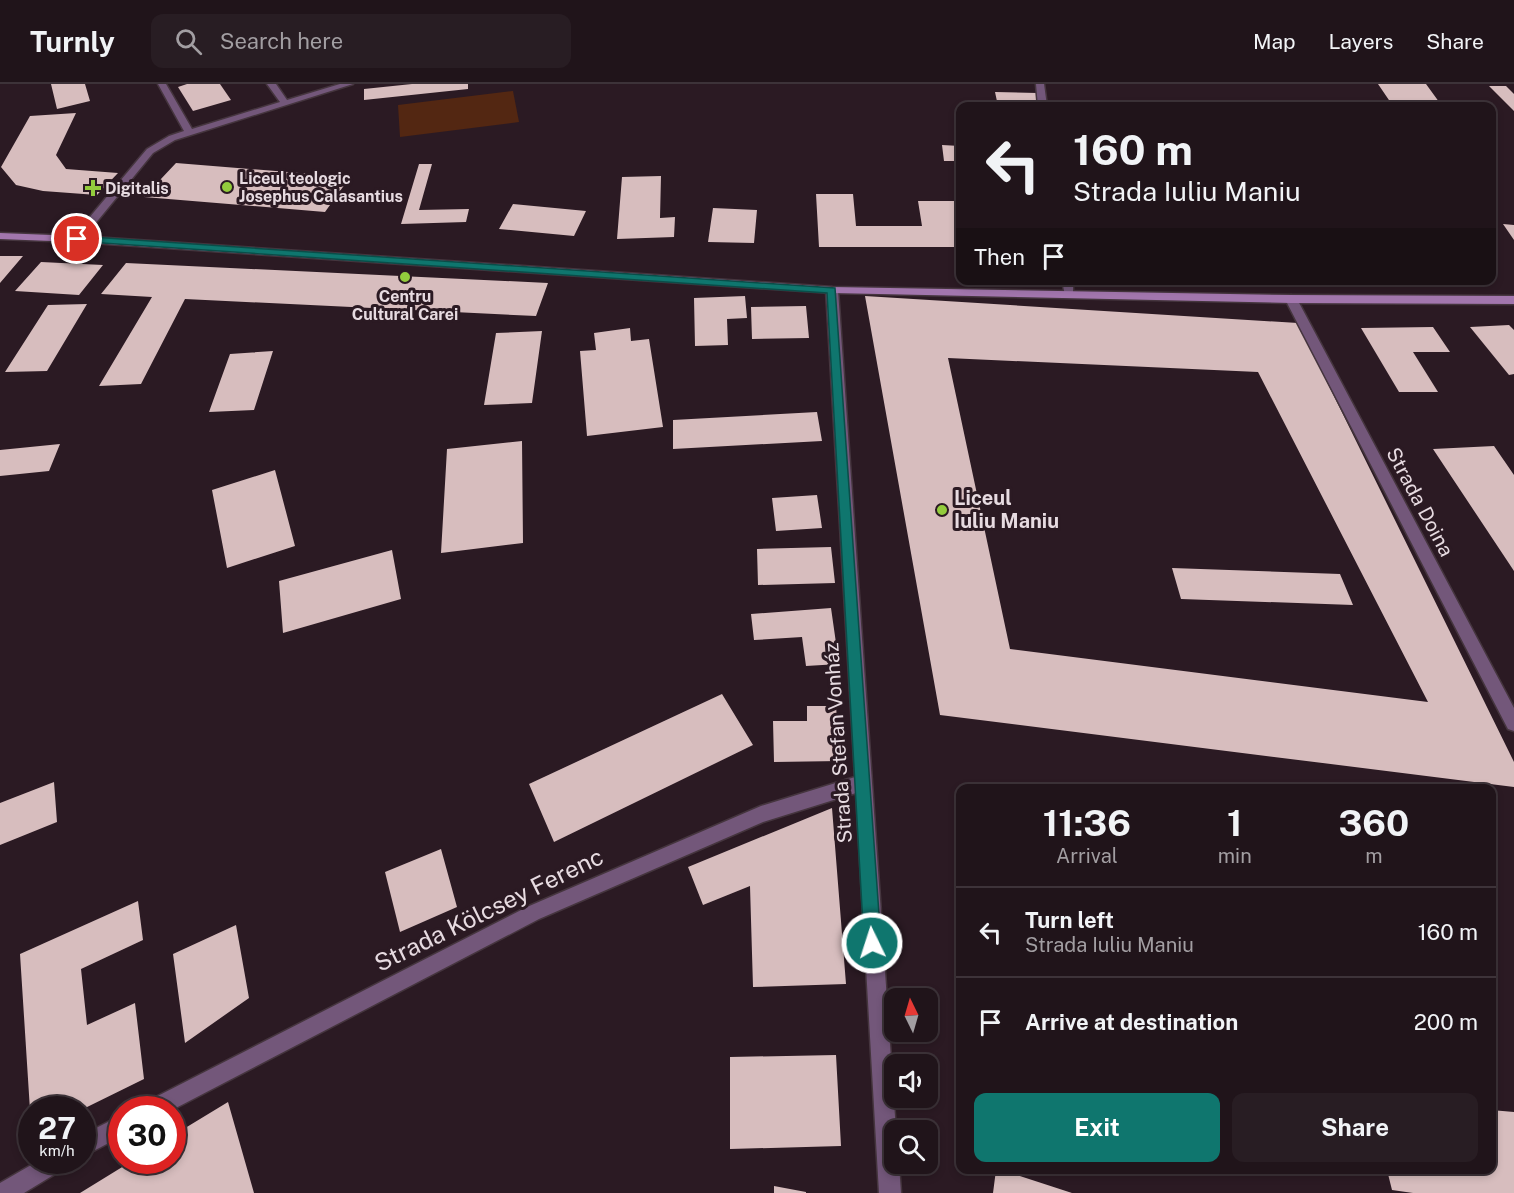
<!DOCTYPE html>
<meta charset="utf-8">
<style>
:root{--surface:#20141a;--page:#281d23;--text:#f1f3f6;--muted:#a29ea2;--line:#3d3339;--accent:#0f766e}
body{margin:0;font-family:"Public Sans",sans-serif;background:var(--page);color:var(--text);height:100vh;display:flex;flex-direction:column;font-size:22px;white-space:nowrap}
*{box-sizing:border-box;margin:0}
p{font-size:20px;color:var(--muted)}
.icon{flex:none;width:33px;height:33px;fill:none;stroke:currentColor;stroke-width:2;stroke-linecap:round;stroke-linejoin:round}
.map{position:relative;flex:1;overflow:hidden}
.sheet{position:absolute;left:956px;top:700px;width:540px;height:390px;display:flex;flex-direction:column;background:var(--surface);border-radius:12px;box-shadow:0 3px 9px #0003,0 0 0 2px var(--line)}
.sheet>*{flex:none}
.hud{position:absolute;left:956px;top:18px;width:540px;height:183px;border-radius:12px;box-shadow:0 3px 9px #0003,0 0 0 2px var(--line);background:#20141a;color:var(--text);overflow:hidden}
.needle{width:39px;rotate:355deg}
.fabs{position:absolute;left:884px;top:904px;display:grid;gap:12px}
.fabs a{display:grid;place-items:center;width:54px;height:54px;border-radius:12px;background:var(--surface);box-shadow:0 3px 9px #0003,0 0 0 2px var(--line);font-size:30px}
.speed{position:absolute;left:18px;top:1012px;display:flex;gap:12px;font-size:30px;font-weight:700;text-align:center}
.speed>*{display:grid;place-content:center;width:78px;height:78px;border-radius:50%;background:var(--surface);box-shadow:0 3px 9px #0003,0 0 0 2px var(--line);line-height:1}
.speed small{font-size:15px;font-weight:400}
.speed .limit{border:9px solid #d22;background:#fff;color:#111}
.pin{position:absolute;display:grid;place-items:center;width:51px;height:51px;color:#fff;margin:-26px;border:3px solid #fff;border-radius:50%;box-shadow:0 2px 6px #0007}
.me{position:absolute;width:66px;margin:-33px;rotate:356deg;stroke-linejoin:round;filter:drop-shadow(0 0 4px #0008)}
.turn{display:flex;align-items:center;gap:21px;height:126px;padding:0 18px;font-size:27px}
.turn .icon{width:78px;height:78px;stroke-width:2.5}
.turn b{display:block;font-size:42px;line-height:51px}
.then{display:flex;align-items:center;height:57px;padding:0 18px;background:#0003;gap:12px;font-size:22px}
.eta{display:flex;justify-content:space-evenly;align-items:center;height:102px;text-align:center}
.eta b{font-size:36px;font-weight:700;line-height:42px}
.primary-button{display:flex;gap:12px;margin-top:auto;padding:12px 18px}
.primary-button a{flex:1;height:69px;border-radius:12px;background:var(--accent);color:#fff;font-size:24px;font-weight:700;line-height:69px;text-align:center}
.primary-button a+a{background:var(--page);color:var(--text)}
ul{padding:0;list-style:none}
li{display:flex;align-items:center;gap:18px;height:90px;padding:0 18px;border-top:2px solid var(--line)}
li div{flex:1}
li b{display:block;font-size:22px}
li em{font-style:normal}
header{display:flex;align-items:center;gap:36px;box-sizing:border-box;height:84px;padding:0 30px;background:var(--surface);border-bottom:2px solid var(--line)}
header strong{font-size:28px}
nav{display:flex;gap:33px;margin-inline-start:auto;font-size:21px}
.search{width:420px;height:54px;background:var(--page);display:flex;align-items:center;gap:15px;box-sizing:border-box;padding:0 21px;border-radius:12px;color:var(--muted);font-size:22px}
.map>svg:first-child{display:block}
.green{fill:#532712}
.building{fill:#d7bdbe;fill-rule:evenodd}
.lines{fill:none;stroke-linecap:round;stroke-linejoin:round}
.street-casing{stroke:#45353e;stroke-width:3}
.secondary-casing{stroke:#45353e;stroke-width:3}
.street{fill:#73577a;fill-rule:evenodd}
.secondary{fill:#a276ad;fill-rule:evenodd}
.route{fill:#0f766e;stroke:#0a4d48;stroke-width:1.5}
.poi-dot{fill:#93cc3d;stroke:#2b1a23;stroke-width:2}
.labels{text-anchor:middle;stroke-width:6;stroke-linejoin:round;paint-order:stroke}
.far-poi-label{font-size:16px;font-weight:bold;fill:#e7dbe1;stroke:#2b1a23;text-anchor:start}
.poi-label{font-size:20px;font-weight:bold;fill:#e7dbe1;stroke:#2b1a23;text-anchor:start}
.street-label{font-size:20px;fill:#e7dbe1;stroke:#2b1a23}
.near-street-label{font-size:24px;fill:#e7dbe1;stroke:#2b1a23}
</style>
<header>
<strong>Turnly</strong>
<div class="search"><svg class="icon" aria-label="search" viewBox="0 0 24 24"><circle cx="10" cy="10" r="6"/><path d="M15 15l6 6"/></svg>Search here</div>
<nav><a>Map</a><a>Layers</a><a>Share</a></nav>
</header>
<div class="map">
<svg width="1514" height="1109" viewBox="0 0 1514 1109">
<rect width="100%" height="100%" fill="#2b1a23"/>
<path class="green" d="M513 7 519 38 400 53 398 21Z"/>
<path class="building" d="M51 0H85L90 17 57 25Z
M187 0H220L231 16 193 27 178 3Z
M412 0H468V5L364 16V5Z
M1378 0H1426L1442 22H1393Z
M1489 2H1506L1514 10V27Z
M995 8 1037 9 1040 22H998Z
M76 29 56 71 66 85 118 89 97 111 43 107 16 101 1 83 30 32Z
M942 61 960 62V77H944Z
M176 79 350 93 325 128 144 113Z
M419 80H432L419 126 469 125 466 138 401 140Z
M661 92 660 134 675 133 674 153 617 155 622 93Z
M816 110H853L856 142H922L918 117H957L960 131V163H819Z
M513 120 586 127 574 152 499 145Z
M713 124 757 126 754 159 708 158Z
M1503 140 1514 141V156Z
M0 172H23L0 199Z
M41 178 103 181 79 211 15 207Z
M126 179 548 199 536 232 185 215 141 300 99 302 152 213 101 210Z
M745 212 747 234 727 235 728 261 695 262 694 214Z
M865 212 1298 239 1514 678V703L940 631ZM948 274 1258 288 1428 618 1010 565Z
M87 220 47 287 5 288 48 221Z
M806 222 809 254 752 255 751 223Z
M1509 241 1514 246V290L1509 291 1470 243Z
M1433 243 1450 268H1413L1438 308H1399L1361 244Z
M630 244 631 257 649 255 663 343 587 352 580 267 596 266 594 249Z
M542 247 532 319 484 321 496 249Z
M273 267 254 326 209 328 230 270Z
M817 328 822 357 673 365V336Z
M522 357 523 459 441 469 447 365Z
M60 360 49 387 0 392V366Z
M1494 362 1514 391V487L1433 365Z
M275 386 295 462 227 484 212 406Z
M817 411 822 444 776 447 772 414Z
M831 463 835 499 758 501 757 465Z
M392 466 401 515 283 549 279 497Z
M1172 484 1340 490 1353 521 1181 515Z
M831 524 839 580 806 582 802 553 754 556 751 530Z
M722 610 753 661 554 758 529 700Z
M807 622H836L840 677 774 678 773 637H807Z
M54 698 57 738 0 761V719Z
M832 724 846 900 753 903 750 802 703 821 688 783Z
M441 765 457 823 400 848 385 788Z
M138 817 143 856 81 885 87 941 135 919 144 995 81 1026H30L20 870Z
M236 841 249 914 185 959 173 870Z
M836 971 841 1062 730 1065V973Z
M228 1018 254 1109H80L132 1077H172V1052Z
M1491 1026 1514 1028V1109H1413L1392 1106 1387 1086H1491Z
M996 1086H1001L1072 1109H993Z
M774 1102 806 1108V1109H774Z"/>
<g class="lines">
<defs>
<path id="street" d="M158 0H166L192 45 280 18 267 0H276L287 16 340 0H353L175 56 153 69 81 157H73V153L147 65 169 52 184 47Z
M1036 0H1044L1047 22H1038Z
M1062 196H1073V212H1065Z
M832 203 838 206 896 1047H894V1080H899L901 1109H879L856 709 763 738 539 835 172 1026H141L144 1019 527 823 761 722 855 693 826 206Z
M1291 211 1297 215 1514 624V647L1508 645 1285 215Z
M122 1031V1052L82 1073V1051Z
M38 1077H68L65 1084 24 1109H0V1099Z"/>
<path id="secondary" d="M0 149 77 152 832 203 1291 211 1514 212V220L1291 219 832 209 77 158 0 155Z"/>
</defs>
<use href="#street" class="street-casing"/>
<use href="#secondary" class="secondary-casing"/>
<use href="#street" class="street"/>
<use href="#secondary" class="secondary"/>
</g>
<path class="route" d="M77 152 835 204 881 859 878 865 872 867 866 865 864 859 827 209 73 157V153Z"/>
<g class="poi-dot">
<circle cx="227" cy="103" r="6"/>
<path d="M90 95h6v6h6v6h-6v6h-6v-6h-6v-6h6z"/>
<circle cx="405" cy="193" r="6"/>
<circle cx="942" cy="426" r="6"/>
</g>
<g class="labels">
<g class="far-poi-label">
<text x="239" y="100">Liceul teologic<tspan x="239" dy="18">Josephus Calasantius</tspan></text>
<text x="105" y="110">Digitalis</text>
<text x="405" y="218" text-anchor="middle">Centru<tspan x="405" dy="18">Cultural Carei</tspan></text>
</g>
<g class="poi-label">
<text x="954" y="421">Liceul<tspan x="954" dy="23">Iuliu Maniu</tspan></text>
</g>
<g class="street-label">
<text transform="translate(1420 418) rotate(62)" y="7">Strada Doina</text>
<text transform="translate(838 659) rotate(-94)" y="7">Strada Stefan Vonház</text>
</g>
<g class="near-street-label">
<text transform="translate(489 826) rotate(-26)" y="8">Strada Kölcsey Ferenc</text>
</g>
</g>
</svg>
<div class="fabs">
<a><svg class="needle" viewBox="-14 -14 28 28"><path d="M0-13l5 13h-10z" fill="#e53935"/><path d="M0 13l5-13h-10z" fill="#a29ea2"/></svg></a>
<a><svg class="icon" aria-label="sound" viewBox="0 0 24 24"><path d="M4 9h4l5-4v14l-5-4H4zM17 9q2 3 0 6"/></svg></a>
<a><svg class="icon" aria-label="search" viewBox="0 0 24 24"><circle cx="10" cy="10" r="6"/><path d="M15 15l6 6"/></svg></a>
</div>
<div class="speed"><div>27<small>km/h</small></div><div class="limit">30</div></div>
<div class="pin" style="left:77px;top:155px;background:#d93025"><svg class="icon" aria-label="arrive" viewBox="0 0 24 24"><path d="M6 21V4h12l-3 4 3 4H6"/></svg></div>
<svg class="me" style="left:872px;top:859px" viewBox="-20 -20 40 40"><circle r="17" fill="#0f766e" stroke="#fff" stroke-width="3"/><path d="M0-11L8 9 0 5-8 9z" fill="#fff"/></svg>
<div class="hud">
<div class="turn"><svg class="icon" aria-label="left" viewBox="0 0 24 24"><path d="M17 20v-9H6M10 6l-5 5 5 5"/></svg><div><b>160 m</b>Strada Iuliu Maniu</div></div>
<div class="then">Then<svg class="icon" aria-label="arrive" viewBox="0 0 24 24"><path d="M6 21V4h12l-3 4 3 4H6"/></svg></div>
</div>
<section class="sheet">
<div class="eta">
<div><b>11:36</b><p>Arrival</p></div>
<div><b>1</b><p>min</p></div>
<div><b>360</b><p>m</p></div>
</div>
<ul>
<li><svg class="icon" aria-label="left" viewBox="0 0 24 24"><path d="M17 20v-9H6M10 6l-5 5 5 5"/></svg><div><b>Turn left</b><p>Strada Iuliu Maniu</p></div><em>160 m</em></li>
<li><svg class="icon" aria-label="arrive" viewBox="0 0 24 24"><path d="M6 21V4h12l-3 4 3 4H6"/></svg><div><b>Arrive at destination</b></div><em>200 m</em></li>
</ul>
<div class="primary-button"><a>Exit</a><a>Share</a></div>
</section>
</div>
